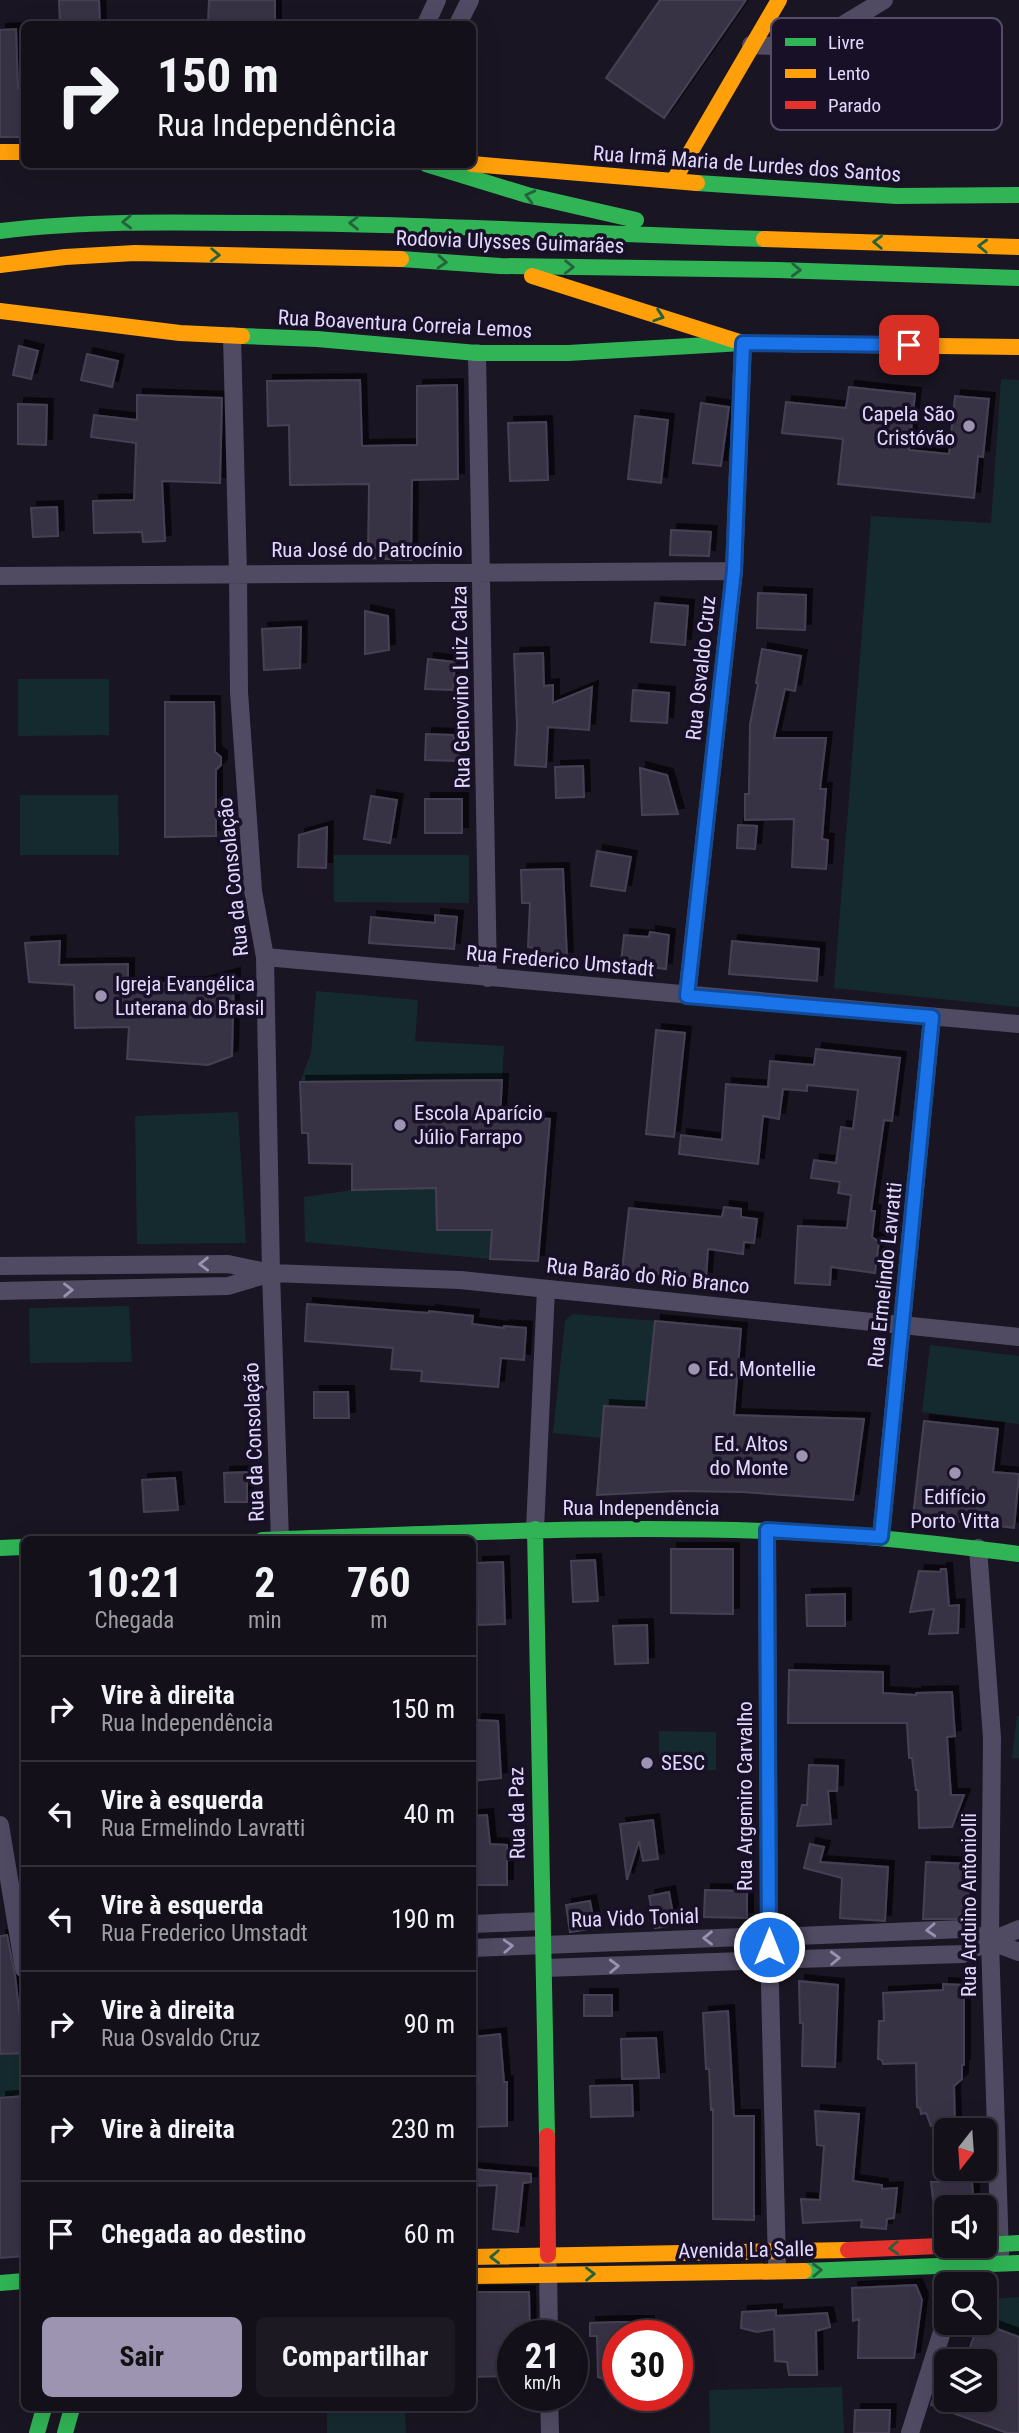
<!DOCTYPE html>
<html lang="pt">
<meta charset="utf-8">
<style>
:root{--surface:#13101a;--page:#1c1923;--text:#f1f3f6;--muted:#9d9da2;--line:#323039;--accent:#9c94b1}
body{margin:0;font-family:"Roboto Condensed",sans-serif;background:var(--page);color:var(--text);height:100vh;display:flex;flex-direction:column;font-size:26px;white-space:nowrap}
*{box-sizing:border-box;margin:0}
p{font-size:23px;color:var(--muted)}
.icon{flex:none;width:38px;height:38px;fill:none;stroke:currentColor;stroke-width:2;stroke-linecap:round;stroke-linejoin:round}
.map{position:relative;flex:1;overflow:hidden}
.drawer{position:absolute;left:21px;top:1536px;width:455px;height:875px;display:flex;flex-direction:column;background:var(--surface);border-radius:10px;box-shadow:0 7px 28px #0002,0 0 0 2px var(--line)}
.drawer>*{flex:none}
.top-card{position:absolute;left:21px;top:21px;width:455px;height:147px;border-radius:10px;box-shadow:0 7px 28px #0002,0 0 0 2px var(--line);background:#13101a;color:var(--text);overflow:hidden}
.needle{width:46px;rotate:197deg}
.controls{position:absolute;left:934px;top:2118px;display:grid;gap:14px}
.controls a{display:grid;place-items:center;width:63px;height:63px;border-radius:10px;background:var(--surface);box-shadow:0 7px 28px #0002,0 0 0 2px var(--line);font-size:35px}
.speed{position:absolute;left:497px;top:2320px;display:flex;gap:14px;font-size:35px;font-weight:700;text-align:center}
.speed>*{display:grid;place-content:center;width:91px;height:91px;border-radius:50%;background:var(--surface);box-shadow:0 7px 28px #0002,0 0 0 2px var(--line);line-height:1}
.speed small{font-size:18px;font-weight:400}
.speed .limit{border:10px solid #d22;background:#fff;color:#111}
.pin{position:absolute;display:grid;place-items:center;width:60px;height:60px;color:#fff;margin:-30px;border-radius:14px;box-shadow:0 4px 10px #0006}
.me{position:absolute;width:77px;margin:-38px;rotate:0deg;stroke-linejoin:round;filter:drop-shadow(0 0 5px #0008)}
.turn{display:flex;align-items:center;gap:24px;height:147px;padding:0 21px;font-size:32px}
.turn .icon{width:91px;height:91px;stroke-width:2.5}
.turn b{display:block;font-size:49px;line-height:60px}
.eta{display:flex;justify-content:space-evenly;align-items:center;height:119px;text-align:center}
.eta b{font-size:42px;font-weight:700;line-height:49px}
.primary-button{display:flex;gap:14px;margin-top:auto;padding:14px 21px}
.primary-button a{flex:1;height:80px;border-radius:10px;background:var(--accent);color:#111;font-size:28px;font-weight:700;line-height:80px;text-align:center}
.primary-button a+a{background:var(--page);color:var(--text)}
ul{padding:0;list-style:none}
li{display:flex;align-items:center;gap:21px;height:105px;padding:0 21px;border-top:2px solid var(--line)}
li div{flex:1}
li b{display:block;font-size:26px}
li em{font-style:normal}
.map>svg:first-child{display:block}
.green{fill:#152a2f}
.building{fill:#393344;stroke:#474155;stroke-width:2;filter:url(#shadow)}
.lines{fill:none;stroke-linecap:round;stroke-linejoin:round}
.street{stroke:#504b63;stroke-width:18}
.fast{stroke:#30b455;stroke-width:16}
.slow{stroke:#ff9f0a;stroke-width:16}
.jam{stroke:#e5322d;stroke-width:16}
.oneway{stroke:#24623e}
.oneway2{stroke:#9992b0}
.route-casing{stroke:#114b97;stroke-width:18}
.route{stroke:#1a73e8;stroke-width:12}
.poi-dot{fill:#9c94b1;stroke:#181027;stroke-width:2.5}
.labels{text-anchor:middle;stroke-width:7;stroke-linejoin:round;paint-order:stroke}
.street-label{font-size:21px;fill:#e2d8fe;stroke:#181027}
.poi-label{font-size:21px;fill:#e2d8fe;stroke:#181027;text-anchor:start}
.key{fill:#181027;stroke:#554c68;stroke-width:2}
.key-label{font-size:19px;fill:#e2d8fe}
</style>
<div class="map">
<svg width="1019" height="2433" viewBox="0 0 1019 2433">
<defs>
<filter id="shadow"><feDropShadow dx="6" dy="-6" stdDeviation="0" flood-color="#0009"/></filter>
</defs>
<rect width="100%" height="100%" fill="#191522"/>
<path class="green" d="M1001 379 1019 380V1007L834 988 871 516 991 523Z
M18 679H109V735L18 736Z
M20 795H118L119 855H20Z
M334 855H469V903L334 902Z
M316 991 418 1000 415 1041 504 1046 502 1080 300 1082 311 1053Z
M238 1112 246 1243 137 1244 135 1116Z
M436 1188 437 1230 495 1193 490 1259 305 1242 304 1197 352 1190Z
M129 1306 132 1362 30 1363 29 1308Z
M572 1314 655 1321 646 1408 602 1438 553 1433 565 1321Z
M930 1345 1019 1356V1424L922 1412Z
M1017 1716H1019V1758H1012Z
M659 1731 716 1732V1770H659Z
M24 2053V2096L0 2098V2054Z
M1019 2297V2337L984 2322 988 2299Z
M842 2387 844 2433H710L709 2390Z
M327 2408H405L406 2433H327Z"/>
<path class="building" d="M59 0H99L100 24H60Z
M209 0H275V24H208Z
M660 0H746L664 118 606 78Z
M16 29 18 88H24V137H0V30Z
M19 346 38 351 31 379 13 375Z
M87 354 118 361 112 387 81 380Z
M360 380 362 446 417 445V386L457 385 458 479 412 480 411 560 368 558 369 484 290 485 289 425 268 426 267 381Z
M849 387 915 394 909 450 949 454 955 396 989 399 983 457 978 456 974 498 838 484 843 439 782 433 786 402 846 408Z
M137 395 222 398 220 483 162 481 165 541 143 542 142 532 94 533 93 501 134 500 136 443 91 437 94 415 137 420Z
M701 403 729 407 721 466 693 463Z
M18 404 47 405 46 445 18 444Z
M635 416 668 420 661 483 628 479Z
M546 422 548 480 510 481 508 423Z
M57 507 58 536 33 537 31 508Z
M671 530 711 532 709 556 670 555Z
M758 593 806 595 805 630 757 628Z
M655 603 688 606 685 645 651 642Z
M365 611 388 616 389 650 365 654Z
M301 627 300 668 264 670 262 629Z
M762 649 801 656 795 691 785 689 774 738H826L820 789H826L822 839 828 840 826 869 792 867 794 819 745 820V794H749L750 724 758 684 756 683Z
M543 653 544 686 553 685V703L592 687 589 730 548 727 546 767 515 765 517 726 514 654Z
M428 659 455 662 453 690 425 689Z
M633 690 669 693 667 723 631 721Z
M165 702H214L215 752 221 757V765L216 770V836L165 837Z
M426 734 453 735 461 761 425 760Z
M583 766 584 797 556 798 555 767Z
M640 768 667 775 678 814 642 815Z
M371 796 397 800 390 843 364 839Z
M425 799H462V833H425Z
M738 825 757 826 755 849 737 848Z
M327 827 326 868 298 867 299 835Z
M597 851 631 857 625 891 591 886Z
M563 869 567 958 539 956 540 949 528 947 530 903H522L521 870Z
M435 915 457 917 454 949 369 943 371 917 435 923Z
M650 932 669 935 666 969 621 963 624 935 649 937Z
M60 941 59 965 128 964V984L202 983 234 974 232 1056 208 1065 127 1059 129 1027 75 1028 74 985 29 982 25 943Z
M732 941 819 949 817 981 729 974Z
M656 1030 685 1033 674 1137 646 1134Z
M816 1049 900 1058 892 1121 884 1120 871 1211H875L872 1237 879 1242 875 1273 831 1267 830 1285 795 1283 798 1226 847 1228 851 1195 838 1193 840 1182 811 1178 814 1160 836 1163 841 1127 853 1129 858 1090 807 1085V1091L783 1089 779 1119 763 1116 758 1164 679 1154 681 1135 722 1140 726 1084 768 1087 770 1061 814 1065Z
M502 1080 500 1116 550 1119 538 1261 490 1259 492 1230H437L436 1188 352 1190V1164L309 1163 308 1133H302L300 1082Z
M724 1207 741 1209V1217L757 1219 754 1243 744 1242 743 1254 708 1249 706 1278 622 1271 629 1208 722 1217Z
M307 1304 429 1313V1311L473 1316 472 1324 504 1328V1326L526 1328 524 1360 501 1358 498 1387 421 1381 422 1371 391 1369 393 1348 305 1341Z
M655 1321 741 1329 734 1415 864 1419 853 1500 742 1492 678 1491 597 1495 604 1406 646 1408Z
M314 1392H348L349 1418H314Z
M924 1421 998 1429 993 1472 1019 1474 1014 1528 913 1516Z
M247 1472V1502H225L224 1473Z
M175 1478 178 1510 144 1512 142 1480Z
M671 1549H733V1614L671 1613Z
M595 1560 598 1601 573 1602 571 1561Z
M503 1562 505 1624 478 1625 477 1563Z
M941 1569H946L949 1606 959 1605 958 1633 929 1634 934 1609 910 1612 919 1571 940 1572Z
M845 1594V1626H807L806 1595Z
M647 1625 648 1663 615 1664 613 1626Z
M789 1670 883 1672V1693L916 1695V1693L952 1692 955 1736 947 1737 951 1795H964L952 1827 919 1828 918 1790H916L912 1758H909L907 1723H788Z
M476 1720 498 1721 501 1778 472 1781V1738Z
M809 1765 838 1766 837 1791H828L831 1824 797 1826 802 1805H807Z
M487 1815 490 1844 507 1845V1885H472V1816Z
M653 1820 658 1859 643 1861 639 1841 627 1880 620 1824Z
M810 1844 824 1847 820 1862 888 1867 885 1921 840 1918 842 1878 804 1868Z
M926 1862 970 1864 967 1919H923Z
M705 1890 747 1891V1918L704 1917Z
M669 1892 675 1925 655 1928 649 1896Z
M590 1901 595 1928 570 1932 566 1905Z
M7 1935 15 1975 24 2053 0 2054V1936Z
M799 1981 838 1985 835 2067 802 2066 803 2023H800Z
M943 1984 964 1985V2065H962V2079L954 2086 955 2125 931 2126 926 2113 921 2114 920 2108 917 2107 916 2063 883 2064 882 2060 878 2059 879 2021H884L883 1993 943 1990Z
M584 1995H612V2016H584Z
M728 2011 734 2116H754V2220L713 2219V2109L711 2110 709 2069H706L703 2013Z
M500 2034 504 2082H507V2126L472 2127V2082H478L474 2037Z
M656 2038 659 2078 622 2079 621 2039Z
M632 2085 633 2116 591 2117 590 2086Z
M24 2096V2256L0 2258V2098Z
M815 2111 859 2114 853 2181 882 2185V2189L897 2188 894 2218 887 2219 886 2229 861 2227 862 2220 803 2223 801 2199 820 2200 824 2146 817 2145Z
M472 2169 531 2174V2182L523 2183 518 2232 493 2229 497 2185 472 2186Z
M931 2182H972L974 2207H934Z
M916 2285 922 2300 914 2358H858L859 2319 853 2321 852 2288Z
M472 2292H529L530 2336H513V2376L472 2377Z
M776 2310V2316L827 2313 830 2327 816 2331 817 2375H789L787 2362 775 2361 774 2329 757 2332 741 2328 742 2312Z
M618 2322H648V2336H618V2384L598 2377 597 2336H590V2323Z
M979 2322 1019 2337V2433H1007L931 2405 933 2399H985V2361H965Z
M855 2410H890L889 2433H854Z"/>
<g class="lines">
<path class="street" d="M426 24 437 0
M458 24 470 0
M751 45 788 47 823 37 884 0
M232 336 238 574 239 692 253 891 265 957 271 1273 280 1540
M477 353 488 978
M0 576 734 571
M265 957 1019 1024
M687 996 734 571 743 343
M0 1266 228 1264 271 1273 460 1280 1019 1337
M0 1291 228 1286 268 1274
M535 1529 546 1289
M767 1530 769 1947 777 2264
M881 1537 932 1017
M978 1548 992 1738 990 1941 1000 2254
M0 1825 24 1969
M472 1924 542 1921
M472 1948 742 1937 769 1947 798 1936 962 1929 990 1941 1019 1929
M545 1968 743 1961 769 1947 797 1959 963 1954 990 1941 1019 1952
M548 2266 549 2336
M549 2396 550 2433
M910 2433 947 2316"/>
<path class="fast" d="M426 164 527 195 636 220
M697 183 896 196 1019 195
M0 231C83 221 166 222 249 223 421 223 592 234 764 239
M401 259 500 266 778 270 1019 278
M242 336 317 339 477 353H568L743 343 780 344
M535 1529 547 2136
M262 1540C451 1533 640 1523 829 1534 893 1538 956 1546 1019 1554
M0 1548 24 1547
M985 2245 1019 2243
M804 2271 1019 2263
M0 2283 24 2281
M37 2433 44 2408
M65 2433 72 2408"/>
<path class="slow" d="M0 152H24
M472 164 697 183
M674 180 779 0
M764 239 1019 247
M0 265 65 257 135 253 401 259
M532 276 743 343
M0 311 180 333 242 336
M780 344 1019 347
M472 2257 848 2250
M472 2276 804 2271"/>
<path class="jam" d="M547 2136 548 2255
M848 2250 962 2245"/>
</g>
<defs><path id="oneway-chevron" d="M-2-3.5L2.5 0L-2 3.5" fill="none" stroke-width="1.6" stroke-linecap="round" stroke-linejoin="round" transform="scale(1.75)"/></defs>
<g class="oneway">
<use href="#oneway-chevron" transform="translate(530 196) rotate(-166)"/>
<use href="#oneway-chevron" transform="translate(127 222) rotate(178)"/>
<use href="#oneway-chevron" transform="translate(354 223) rotate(-179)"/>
<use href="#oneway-chevron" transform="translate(878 242) rotate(-178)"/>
<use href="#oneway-chevron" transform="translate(983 246) rotate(-178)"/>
<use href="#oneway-chevron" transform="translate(215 255) rotate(2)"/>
<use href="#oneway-chevron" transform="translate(442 262) rotate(4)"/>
<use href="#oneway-chevron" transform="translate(569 267) rotate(1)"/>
<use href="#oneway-chevron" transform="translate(796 270) rotate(2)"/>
<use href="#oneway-chevron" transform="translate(659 316) rotate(18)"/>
<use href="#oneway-chevron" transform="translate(894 2248) rotate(177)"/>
<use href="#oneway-chevron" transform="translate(495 2257) rotate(178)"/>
<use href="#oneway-chevron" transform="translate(817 2270) rotate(-2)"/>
<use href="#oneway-chevron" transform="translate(590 2274) rotate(-1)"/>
</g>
<g class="oneway2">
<use href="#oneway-chevron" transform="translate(204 1264) rotate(179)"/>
<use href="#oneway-chevron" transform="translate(68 1290) rotate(-1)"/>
<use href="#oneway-chevron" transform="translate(931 1930) rotate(177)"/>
<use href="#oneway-chevron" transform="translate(708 1938) rotate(179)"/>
<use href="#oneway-chevron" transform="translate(508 1946) rotate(-3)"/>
<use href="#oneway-chevron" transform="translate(835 1958) rotate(-2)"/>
<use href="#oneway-chevron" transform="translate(614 1966) rotate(-2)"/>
</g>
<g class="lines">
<defs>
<path id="route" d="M769 1947 767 1530 881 1537 932 1017 687 996 734 570 743 343 909 345"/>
</defs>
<use href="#route" class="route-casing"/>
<use href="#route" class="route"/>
</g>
<g class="poi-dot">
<circle cx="969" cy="426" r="7"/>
<circle cx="101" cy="996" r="7"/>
<circle cx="400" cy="1125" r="7"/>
<circle cx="694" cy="1369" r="7"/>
<circle cx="802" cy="1456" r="7"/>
<circle cx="955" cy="1473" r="7"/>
<circle cx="647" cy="1763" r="7"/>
</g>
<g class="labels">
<g class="street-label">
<text transform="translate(747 164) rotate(4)" y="7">Rua Irmã Maria de Lurdes dos Santos</text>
<text transform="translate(510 242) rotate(2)" y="7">Rodovia Ulysses Guimarães</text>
<text transform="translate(405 324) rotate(3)" y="7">Rua Boaventura Correia Lemos</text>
<text x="367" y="557">Rua José do Patrocínio</text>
<text transform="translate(701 668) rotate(-84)" y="7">Rua Osvaldo Cruz</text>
<text transform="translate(461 687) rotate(-91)" y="7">Rua Genovino Luiz Calza</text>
<text transform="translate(233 877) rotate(-96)" y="7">Rua da Consolação</text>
<text transform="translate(560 961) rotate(5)" y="7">Rua Frederico Umstadt</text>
<text transform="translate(885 1275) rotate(-84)" y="7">Rua Ermelindo Lavratti</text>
<text transform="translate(648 1276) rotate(6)" y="7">Rua Barão do Rio Branco</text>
<text transform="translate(254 1442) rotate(-92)" y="7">Rua da Consolação</text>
<text x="641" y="1515">Rua Independência</text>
<text transform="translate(745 1796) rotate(-90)" y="7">Rua Argemiro Carvalho</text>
<text transform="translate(517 1813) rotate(-91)" y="7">Rua da Paz</text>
<text transform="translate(969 1905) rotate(-90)" y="7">Rua Arduino Antoniolli</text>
<text transform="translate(635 1918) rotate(-2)" y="7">Rua Vido Tonial</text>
<text transform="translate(746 2250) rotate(-1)" y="7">Avenida La Salle</text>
</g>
<g class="poi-label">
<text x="955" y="421" text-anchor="end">Capela São<tspan x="955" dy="24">Cristóvão</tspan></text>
<text x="115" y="991">Igreja Evangélica<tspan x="115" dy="24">Luterana do Brasil</tspan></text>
<text x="414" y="1120">Escola Aparício<tspan x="414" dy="24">Júlio Farrapo</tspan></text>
<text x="708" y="1376">Ed. Montellie</text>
<text x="788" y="1451" text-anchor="end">Ed. Altos<tspan x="788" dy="24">do Monte</tspan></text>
<text x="955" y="1504" text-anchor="middle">Edifício<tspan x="955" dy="24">Porto Vitta</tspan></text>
<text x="661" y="1770">SESC</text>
</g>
</g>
<rect x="771" y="18" width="231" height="112" rx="10" class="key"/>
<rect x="785" y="38" width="31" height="8" fill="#30b455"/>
<rect x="785" y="69" width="31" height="9" fill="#ff9f0a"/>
<rect x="785" y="101" width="31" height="8" fill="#e5322d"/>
<g class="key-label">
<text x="828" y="49">Livre</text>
<text x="828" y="80">Lento</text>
<text x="828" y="112">Parado</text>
</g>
</svg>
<div class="controls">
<a><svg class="needle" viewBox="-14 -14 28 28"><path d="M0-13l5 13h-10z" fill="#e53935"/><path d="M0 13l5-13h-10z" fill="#9d9da2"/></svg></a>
<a><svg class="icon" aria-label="sound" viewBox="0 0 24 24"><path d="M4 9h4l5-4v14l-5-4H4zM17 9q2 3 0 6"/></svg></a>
<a><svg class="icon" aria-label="search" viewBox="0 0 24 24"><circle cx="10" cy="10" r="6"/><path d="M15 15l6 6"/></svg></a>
<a><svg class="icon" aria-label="layers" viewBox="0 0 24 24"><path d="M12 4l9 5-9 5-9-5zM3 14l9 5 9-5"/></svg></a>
</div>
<div class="speed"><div>21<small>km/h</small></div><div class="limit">30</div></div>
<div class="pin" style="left:909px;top:345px;background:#d93025"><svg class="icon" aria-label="arrive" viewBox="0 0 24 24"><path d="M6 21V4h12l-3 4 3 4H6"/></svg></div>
<svg class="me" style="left:769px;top:1947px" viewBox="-20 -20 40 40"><circle r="17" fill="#1a73e8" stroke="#fff" stroke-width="3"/><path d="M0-11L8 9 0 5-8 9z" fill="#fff"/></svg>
<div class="top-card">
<div class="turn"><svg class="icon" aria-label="right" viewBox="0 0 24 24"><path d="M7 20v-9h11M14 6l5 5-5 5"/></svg><div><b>150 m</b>Rua Independência</div></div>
</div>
<section class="drawer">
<div class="eta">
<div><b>10:21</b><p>Chegada</p></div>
<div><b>2</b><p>min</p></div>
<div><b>760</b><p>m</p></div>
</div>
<ul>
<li><svg class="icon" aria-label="right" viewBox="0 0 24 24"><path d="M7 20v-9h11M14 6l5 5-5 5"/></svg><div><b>Vire à direita</b><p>Rua Independência</p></div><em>150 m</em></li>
<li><svg class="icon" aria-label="left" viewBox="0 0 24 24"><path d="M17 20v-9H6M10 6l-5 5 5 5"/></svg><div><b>Vire à esquerda</b><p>Rua Ermelindo Lavratti</p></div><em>40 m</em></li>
<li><svg class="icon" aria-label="left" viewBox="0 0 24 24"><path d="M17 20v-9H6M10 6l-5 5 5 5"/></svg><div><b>Vire à esquerda</b><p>Rua Frederico Umstadt</p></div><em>190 m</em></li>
<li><svg class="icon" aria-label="right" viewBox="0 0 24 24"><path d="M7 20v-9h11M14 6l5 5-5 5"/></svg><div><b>Vire à direita</b><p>Rua Osvaldo Cruz</p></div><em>90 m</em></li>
<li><svg class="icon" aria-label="right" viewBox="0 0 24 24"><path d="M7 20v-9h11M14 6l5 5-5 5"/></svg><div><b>Vire à direita</b></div><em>230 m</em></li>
<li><svg class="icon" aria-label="arrive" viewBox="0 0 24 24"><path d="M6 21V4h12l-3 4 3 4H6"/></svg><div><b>Chegada ao destino</b></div><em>60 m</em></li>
</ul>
<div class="primary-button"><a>Sair</a><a>Compartilhar</a></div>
</section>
</div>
